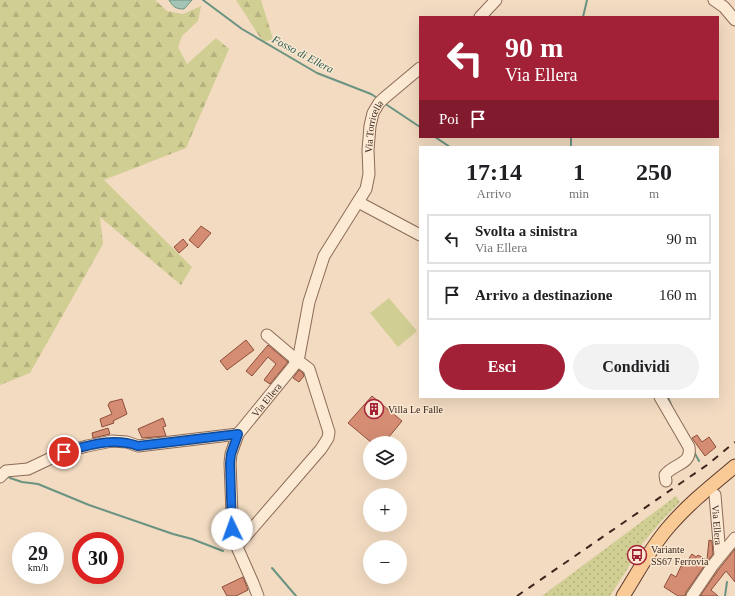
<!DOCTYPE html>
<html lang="it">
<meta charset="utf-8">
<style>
:root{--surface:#fff;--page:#f2f2f2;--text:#202124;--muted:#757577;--line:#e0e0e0;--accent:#a22137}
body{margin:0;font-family:Georgia,serif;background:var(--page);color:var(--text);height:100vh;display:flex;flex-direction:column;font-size:15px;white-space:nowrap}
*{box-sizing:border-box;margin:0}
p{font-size:13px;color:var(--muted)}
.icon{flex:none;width:22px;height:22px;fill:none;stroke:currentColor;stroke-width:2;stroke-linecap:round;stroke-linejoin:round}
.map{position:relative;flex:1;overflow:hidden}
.details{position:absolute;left:419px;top:146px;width:300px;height:252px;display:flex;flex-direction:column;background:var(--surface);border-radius:0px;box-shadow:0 4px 16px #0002}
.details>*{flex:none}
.banner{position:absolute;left:419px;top:16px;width:300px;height:122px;border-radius:0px;box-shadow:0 4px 16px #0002;background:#a22137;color:#fff;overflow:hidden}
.fabs{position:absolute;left:363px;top:436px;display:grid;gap:8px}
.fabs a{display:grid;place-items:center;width:44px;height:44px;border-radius:50%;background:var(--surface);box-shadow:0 4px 16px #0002;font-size:20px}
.speed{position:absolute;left:12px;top:532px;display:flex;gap:8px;font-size:20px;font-weight:700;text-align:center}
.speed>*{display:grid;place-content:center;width:52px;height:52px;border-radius:50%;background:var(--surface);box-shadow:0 4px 16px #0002;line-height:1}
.speed small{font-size:10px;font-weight:400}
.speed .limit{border:6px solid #d22;background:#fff;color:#111}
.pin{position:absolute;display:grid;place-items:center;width:34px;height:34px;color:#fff;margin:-17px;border:2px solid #fff;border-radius:50%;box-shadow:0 1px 4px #0007}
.me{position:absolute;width:44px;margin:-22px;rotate:357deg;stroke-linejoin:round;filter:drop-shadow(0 0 3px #0008)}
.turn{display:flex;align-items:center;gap:14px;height:84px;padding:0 20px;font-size:18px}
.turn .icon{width:52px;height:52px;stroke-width:2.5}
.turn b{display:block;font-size:28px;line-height:34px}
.then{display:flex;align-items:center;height:38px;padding:0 20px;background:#0003;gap:8px;font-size:15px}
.eta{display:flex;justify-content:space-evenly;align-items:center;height:68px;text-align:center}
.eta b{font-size:24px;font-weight:700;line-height:28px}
.action{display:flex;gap:8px;margin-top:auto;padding:8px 20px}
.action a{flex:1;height:46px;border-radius:24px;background:var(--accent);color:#fff;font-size:16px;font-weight:700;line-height:46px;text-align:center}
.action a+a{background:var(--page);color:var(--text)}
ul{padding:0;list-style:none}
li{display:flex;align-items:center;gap:12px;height:50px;margin:0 8px 6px;padding:0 12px;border:2px solid var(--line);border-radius:0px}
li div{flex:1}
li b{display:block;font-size:15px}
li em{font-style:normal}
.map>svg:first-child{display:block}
.grass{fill:url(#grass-dots)}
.forest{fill:url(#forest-firs)}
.park{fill:#d1ce94}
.water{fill:#a4c4b5;stroke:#6a9382}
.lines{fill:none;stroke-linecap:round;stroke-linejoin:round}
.stream{stroke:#6a9382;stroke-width:2}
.building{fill:#d48c73;stroke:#8f4e3a}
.minor-casing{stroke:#8d6b57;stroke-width:13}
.major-casing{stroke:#5a3a2b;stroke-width:15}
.minor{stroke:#fcead5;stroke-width:11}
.major{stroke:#f9ca95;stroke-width:13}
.rail{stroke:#3c261c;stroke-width:2;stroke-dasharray:7 7;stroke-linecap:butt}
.route-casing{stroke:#114b97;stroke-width:10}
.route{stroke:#1a73e8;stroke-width:7}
.labels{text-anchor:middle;stroke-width:3;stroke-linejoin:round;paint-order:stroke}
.street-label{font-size:10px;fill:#3c261c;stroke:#f9e7d1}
.poi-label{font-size:10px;fill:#3c261c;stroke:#f9e7d1;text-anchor:start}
.water-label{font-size:11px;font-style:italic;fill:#2a5d51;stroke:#f9e7d1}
</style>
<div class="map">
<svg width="735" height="596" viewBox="0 0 735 596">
<defs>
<pattern id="grass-dots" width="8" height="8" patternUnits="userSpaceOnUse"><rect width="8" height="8" fill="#d1ce94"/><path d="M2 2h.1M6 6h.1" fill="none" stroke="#b4b17f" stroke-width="1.8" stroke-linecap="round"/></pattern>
<pattern id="forest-firs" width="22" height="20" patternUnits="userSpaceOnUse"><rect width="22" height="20" fill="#d1ce94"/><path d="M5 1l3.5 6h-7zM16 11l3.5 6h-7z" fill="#b4b17f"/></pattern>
</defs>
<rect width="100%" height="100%" fill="#f2dbc1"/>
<path class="grass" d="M676 496 680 502 665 517 637 550 628 568 610 596H542Z"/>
<path class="forest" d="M0 0H155L167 11 183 14 201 6 198 21 182 36 178 47 187 64 216 38 229 49 186 148 104 180 192 267 181 285 100 217 103 244 30 373 0 385Z
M236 0H261L273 39 263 42Z"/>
<path class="park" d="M389 298 417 331 398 347 370 313Z"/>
<path class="water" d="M169 0H192L184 9C176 9 173 7 169 0Z"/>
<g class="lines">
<path class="stream" d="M203 0 242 29 317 73 371 94 379 99
M583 17 587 0
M384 103 420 127
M435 137 450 147
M571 137V147
M668 397 672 407
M693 450 699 461
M7 475 10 478 22 482 38 484 89 505 173 534 192 539 223 551
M272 568 296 596
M725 596 727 582"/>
</g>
<path class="building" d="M201 226 211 233 198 248 189 240Z
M183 239 188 245 179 253 174 247Z
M246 340 254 350 227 370 220 361Z
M268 345 288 362 270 384 264 380 276 364 268 357 252 376 246 371Z
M299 370 303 373 304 376 299 382 293 378Z
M372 396 402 421 384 443H372L348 423Z
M122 399 127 414 113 421 114 423 102 427 100 419 112 414 108 405 110 402Z
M163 418 166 426 163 427 166 436 142 438 138 429Z
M108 428 110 434 93 438 92 433Z
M697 435 702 442 709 437 716 447 705 456 692 438Z
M709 540 712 541 713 554 686 592 685 596H678L664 587 671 574 676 577 681 566 683 567 692 554 696 557 698 555 707 560Z
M735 549V582L726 571 711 590 718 596H700L719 569Z
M243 577 248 590 236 596H227L222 587Z"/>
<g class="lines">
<defs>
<g id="minor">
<path d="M714 0 724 7 735 20"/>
<path d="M480 17 496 0"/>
<path d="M358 202 420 235"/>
<path d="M267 335 293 357 296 363"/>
<path d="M660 397 689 447C692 465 674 463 665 475L666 481"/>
<path d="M0 477 6 471 28 469 64 452 87 446 112 441 127 442 138 446 238 434"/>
<path id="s1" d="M715 495 720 555"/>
<path d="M237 546 321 449 328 438 329 432 309 369 297 360"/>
<path id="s2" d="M258 596 253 583 233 538 230 463 231 454 238 434 296 363 299 356 309 302 324 256 366 189 369 174 368 150 370 126 373 113 379 103 383 99 420 68"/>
<path d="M692 596 713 565 735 538"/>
</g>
<path id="major" d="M623 596C637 574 650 549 667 529 687 505 711 486 735 466"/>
</defs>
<use href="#minor" class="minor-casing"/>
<use href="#major" class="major-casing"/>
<use href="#minor" class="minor"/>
<use href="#major" class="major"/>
<path class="rail" d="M517 596 707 465 735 442"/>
</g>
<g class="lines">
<defs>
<path id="route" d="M64 452C89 445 113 437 138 446L238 434 231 454 230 463 232 529"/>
</defs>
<use href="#route" class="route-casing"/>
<use href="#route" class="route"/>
</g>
<defs>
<symbol id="building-ring" viewBox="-11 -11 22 22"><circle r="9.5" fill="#f9e7d1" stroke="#a22137" stroke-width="1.5"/><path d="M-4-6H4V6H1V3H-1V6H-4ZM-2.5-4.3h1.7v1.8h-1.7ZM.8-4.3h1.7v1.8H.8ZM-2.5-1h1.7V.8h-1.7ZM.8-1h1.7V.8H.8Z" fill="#a22137"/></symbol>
<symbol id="bus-ring" viewBox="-11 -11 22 22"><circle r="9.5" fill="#f9e7d1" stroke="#a22137" stroke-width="1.5"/><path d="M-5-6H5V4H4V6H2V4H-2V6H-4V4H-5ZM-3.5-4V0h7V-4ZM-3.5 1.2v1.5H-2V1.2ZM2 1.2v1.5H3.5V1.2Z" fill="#a22137"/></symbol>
</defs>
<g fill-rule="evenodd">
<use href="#building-ring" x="363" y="398" width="22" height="22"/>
<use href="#bus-ring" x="626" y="544" width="22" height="22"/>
</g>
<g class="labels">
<g class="street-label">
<text dy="4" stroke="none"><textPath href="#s2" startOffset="514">Via Torricella</textPath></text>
<text dy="4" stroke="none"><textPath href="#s2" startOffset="213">Via Ellera</textPath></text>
<text dy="4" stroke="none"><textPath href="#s1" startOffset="30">Via Ellera</textPath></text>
</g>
<g class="poi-label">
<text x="388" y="413">Villa Le Falle</text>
<text x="651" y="553">Variante<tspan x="651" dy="12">SS67 Ferrovia</tspan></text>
</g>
<g class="water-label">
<text transform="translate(303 54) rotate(28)" y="4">Fosso di Ellera</text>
</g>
</g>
</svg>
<div class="fabs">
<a><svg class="icon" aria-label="layers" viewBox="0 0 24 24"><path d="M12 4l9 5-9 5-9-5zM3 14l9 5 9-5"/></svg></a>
<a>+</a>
<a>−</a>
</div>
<div class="speed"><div>29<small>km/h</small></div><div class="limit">30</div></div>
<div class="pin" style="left:64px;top:452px;background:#d93025"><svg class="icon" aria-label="arrive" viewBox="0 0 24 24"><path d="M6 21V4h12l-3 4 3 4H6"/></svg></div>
<svg class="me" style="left:232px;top:529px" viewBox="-20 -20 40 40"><circle r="19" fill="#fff"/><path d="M0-13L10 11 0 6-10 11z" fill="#1a73e8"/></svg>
<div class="banner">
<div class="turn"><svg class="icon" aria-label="left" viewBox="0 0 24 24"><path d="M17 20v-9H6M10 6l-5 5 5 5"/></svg><div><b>90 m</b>Via Ellera</div></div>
<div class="then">Poi<svg class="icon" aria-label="arrive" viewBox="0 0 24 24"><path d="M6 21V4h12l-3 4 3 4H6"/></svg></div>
</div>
<section class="details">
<div class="eta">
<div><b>17:14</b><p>Arrivo</p></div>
<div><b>1</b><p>min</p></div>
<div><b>250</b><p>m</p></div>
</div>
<ul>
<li><svg class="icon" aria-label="left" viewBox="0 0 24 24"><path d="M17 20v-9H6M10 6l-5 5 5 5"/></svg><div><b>Svolta a sinistra</b><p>Via Ellera</p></div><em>90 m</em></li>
<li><svg class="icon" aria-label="arrive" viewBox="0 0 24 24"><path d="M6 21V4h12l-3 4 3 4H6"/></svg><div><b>Arrivo a destinazione</b></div><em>160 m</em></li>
</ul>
<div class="action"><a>Esci</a><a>Condividi</a></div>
</section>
</div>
